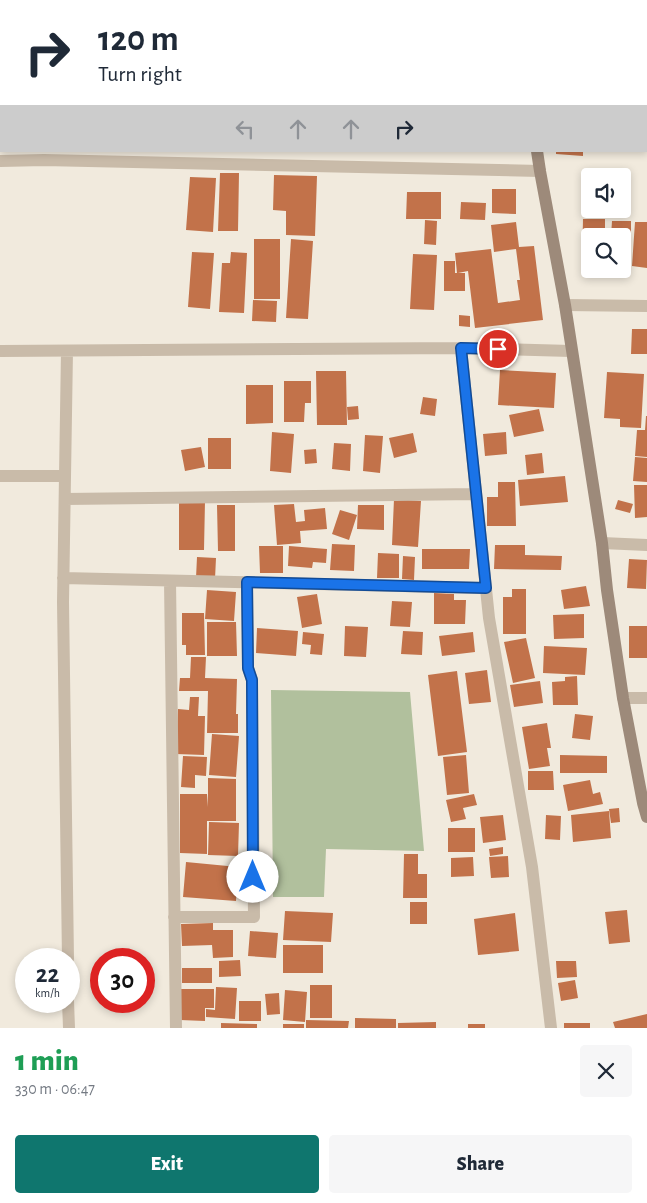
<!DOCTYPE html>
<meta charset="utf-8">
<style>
:root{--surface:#fff;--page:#f6f6f7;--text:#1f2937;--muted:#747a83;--accent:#0f766e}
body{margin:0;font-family:"Alegreya Sans",sans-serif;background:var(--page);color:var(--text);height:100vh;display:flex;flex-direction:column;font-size:19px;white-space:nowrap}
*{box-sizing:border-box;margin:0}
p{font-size:16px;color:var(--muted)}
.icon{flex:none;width:28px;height:28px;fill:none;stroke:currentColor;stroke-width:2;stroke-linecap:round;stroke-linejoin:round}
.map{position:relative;height:1028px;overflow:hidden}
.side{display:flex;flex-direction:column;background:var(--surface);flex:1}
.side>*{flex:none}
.banner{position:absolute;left:0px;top:0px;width:648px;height:152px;box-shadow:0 2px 8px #0003;background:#fff;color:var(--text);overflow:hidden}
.tools{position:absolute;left:581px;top:168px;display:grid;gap:10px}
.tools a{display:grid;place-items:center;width:50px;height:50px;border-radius:5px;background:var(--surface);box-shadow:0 2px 8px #0003;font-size:25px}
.speed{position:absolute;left:15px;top:948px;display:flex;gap:10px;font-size:25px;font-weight:700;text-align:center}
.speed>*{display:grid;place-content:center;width:65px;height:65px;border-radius:50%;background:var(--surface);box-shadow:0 2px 8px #0003;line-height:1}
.speed small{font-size:12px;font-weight:400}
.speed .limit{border:8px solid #d22;background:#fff;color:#111}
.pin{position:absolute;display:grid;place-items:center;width:42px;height:42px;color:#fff;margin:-21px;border:2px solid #fff;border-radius:50%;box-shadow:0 1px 5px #0007}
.me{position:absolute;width:55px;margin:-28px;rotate:0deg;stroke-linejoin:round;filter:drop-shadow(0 0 4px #0008)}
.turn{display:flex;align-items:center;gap:18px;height:105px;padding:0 15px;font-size:22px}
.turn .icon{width:65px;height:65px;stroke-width:2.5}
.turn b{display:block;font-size:35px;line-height:42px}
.lanes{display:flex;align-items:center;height:48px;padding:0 15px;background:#0003;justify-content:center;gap:25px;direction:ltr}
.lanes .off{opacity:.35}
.round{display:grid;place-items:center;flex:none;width:52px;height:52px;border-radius:5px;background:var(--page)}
.head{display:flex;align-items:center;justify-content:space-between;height:85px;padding:0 15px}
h1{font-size:30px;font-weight:800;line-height:38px;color:#1e9e55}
.button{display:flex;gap:10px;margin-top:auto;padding:10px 15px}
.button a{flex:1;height:58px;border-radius:5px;background:var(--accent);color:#fff;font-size:20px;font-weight:800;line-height:58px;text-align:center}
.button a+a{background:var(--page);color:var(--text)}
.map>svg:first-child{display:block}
.green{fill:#b1c09d}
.building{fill:#c2724a}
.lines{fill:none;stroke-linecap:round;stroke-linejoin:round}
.street{stroke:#c9bba9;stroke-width:12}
.secondary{stroke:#9d8a7a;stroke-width:12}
.route-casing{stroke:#114b97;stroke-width:12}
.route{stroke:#1a73e8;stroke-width:9}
</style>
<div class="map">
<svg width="647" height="1028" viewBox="0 0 647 1028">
<rect width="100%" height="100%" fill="#f1eadd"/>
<path class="green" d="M271 690 410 692 424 851 326 849 324 897H273Z"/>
<path class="building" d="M556 151H583V156L556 154Z
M220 173H239L238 231H218Z
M274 175 317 176 315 236 286 235V211L273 210Z
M190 177 216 178 213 232 186 230Z
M492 189H516V214L492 213Z
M407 192H441V219H406Z
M461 202 486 203 485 220 460 219Z
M583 219H605V236H590V265H582Z
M425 220 437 221 436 245 424 244Z
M612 221H631V265L622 264V236H611Z
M516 222 519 247 534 246 543 320 475 328 468 271 458 273H465V291H444V261H455V273H457L455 253 491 249 498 303 520 300 517 280H520L516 249 494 252 491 225Z
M635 222H647V268L632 266Z
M254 239H280V299H254Z
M291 239 313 241 308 319 286 318Z
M192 252 214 253 210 309 188 307Z
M231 252 247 253 244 313 219 312 222 263H230Z
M413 254 437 255 434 310 410 309Z
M253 300 277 301 276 322 252 321Z
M459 315 470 316V327L459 326Z
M632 329H647V354H631Z
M500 370 556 373 554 408 498 405Z
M316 371H346L347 425H317Z
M607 372 644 374 641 428 620 427V419L604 418Z
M284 381H311V403H305L304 422H284Z
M246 385H273V423L246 424Z
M423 397 437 399 435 416 420 414Z
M358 406 359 419 348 420 347 407Z
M539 409 544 431 514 437 509 415Z
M646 416H647V457L635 456 637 430H645Z
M272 432 294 434 291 473 270 471Z
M506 432 507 454 485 456 483 434Z
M413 433 417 452 394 458 389 438Z
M365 435 383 436 380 473 363 471Z
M208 438H231V469H208Z
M334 443 351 444 350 471 332 469Z
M201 447 205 467 185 471 181 450Z
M316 449 317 463 305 464 304 450Z
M542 453 544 473 527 475 525 455Z
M635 457 647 458V482L633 481Z
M565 476 568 502 520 506 518 480Z
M498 482H515L516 526H487V497H498Z
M634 485H647V517L635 518Z
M394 499 421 501 418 547 392 545Z
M618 500 633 504 630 513 615 509Z
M179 501H205L204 550H179Z
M294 504 296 522 305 521 304 510 325 508 327 529 300 531 301 543 277 545 274 505Z
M217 505H235V551H218Z
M358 505H384V530L357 529Z
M340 510 357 515 349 540 332 534Z
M332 544 355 545 354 571 330 570Z
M495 545H525V555L562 556 561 570 494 569Z
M259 546H283V573H260Z
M289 546 327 549 326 563 313 562 312 568 288 566Z
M422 549H470L469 569H422Z
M378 553 399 554V578H377Z
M403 556 415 557 414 580 402 579Z
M197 557 216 558 215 579 196 578Z
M629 559 647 560 646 589 627 588Z
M586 586 590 606 564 609 561 590Z
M512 589H526V634H503V597H512Z
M207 590 236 592 234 621 205 619Z
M434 593 454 594V600H466L465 624H434Z
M317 594 322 624 302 628 297 597Z
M392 601 412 602 410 627 390 626Z
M182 613H204L205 655H186V645H182Z
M584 614V638L554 639 553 615Z
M207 622H236L237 656H207Z
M345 626 368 627 366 657 344 656Z
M629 626H647V658H629Z
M257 628 298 631 296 656 256 653Z
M403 631 423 632 422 655 401 654Z
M303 632 324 634 322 655 310 654 311 645 302 644Z
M473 632 475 652 442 656 439 636Z
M526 638 535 678 513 683 504 642Z
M544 646 587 648 585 675 543 673Z
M191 657H206L205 678 237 679 236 714H238V733H207L208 691H179L180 678H190Z
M487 670 491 702 469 704 465 673Z
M457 671 467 752 438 756 428 675Z
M577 676 578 705H553L552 682 565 681V677Z
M540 681 543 703 514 707 510 685Z
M190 697H199L198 716H205L204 755 176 754 178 709 189 710Z
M575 714 593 716 590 740 572 738Z
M547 723 551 748H547L550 766 529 769 522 727Z
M212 734 239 736 236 777 209 775Z
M466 755 469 793 447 795 443 757Z
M560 755 607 756V773H560Z
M183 756 207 757 206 776 195 775V788L181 787Z
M528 771H553L554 790H528Z
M208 778 236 779V821H207V854L180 853V794H207L208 807Z
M590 780 593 794 600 792 603 804 568 811 563 785Z
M474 794 477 805 463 808 466 819 451 822 446 800Z
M619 808 620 822 611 823 609 809Z
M609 811 611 838 573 842 571 815Z
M503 815 506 840 483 843 480 817Z
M546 815 561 816 560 840 545 839Z
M209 822 239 823 238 856 208 855Z
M448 828H475V852H448Z
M503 847V854L490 856 489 849Z
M404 854H418V874H427V898H403Z
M508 856 509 877 491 878 489 857Z
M473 857 474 876 451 877V858Z
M186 862 238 867 236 901 183 897Z
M410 902H427V924H410Z
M627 910 630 942 609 944 605 912Z
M285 911 333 913 331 942 283 940Z
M515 913 519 951 478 955 474 919Z
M213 923V930H233V957L213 958 212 945 182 946 181 924Z
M250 931 278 933 276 958 248 956Z
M283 945H323V973H283Z
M240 960 241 976 219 977V961Z
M556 961H576L577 977 557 978Z
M182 968H212V983H182Z
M575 980 578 998 561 1001 558 983Z
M310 985H332V1018H310Z
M216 987 237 988 235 1019 206 1017V1009L215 1010Z
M181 989H214V1008H205V1021L180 1020Z
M285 990 307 992 305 1022 283 1020Z
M279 993 280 1014 267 1015 265 994Z
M239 1001H261V1021H239Z
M647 1014V1028H615L613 1022Z
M355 1018 396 1019V1028H355Z
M306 1020 349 1021 348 1028H306Z
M436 1022V1028H398V1023Z
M221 1023 257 1024V1028H221Z
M564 1023H590V1028H564Z
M283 1024H304V1028H283Z
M468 1024H485V1028H468Z"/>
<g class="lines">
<path class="street" d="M646 71H647
M0 161 44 160 540 171
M565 305 647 306
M461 348 489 618 532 867 551 1028
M0 351 461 348 571 351
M67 351 63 602 68 959
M0 476H65
M65 499 476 494
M602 543 647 545
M63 578 486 588
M170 581 176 1028
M623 698H647
M174 917H254L252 680 248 668 247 582
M68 1001 69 1028"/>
<path class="secondary" d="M508 0V1
M537 151 540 171 565 305 602 543 607 590 623 698 643 803 647 817"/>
</g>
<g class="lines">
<defs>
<path id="route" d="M253 877 252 680 248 668 247 582 486 588 461 348 498 349"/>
</defs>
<use href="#route" class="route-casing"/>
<use href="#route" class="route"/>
</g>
</svg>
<div class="tools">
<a><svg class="icon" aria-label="sound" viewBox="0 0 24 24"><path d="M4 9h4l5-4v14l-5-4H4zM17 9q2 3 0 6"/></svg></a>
<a><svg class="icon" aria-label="search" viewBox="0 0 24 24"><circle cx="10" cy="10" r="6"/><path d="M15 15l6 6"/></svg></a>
</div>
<div class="speed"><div>22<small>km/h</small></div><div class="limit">30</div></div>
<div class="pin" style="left:498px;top:349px;background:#d93025"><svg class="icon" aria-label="arrive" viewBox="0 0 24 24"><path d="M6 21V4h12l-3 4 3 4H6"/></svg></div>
<svg class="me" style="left:253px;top:877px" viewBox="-20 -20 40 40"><circle r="19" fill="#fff"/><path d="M0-13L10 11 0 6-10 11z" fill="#1a73e8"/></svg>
<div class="banner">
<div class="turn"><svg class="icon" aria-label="right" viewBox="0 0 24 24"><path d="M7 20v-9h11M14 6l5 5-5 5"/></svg><div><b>120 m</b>Turn right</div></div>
<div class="lanes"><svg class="icon off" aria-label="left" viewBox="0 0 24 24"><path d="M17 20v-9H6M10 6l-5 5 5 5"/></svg><svg class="icon off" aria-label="ahead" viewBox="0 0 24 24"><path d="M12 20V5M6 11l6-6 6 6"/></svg><svg class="icon off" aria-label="ahead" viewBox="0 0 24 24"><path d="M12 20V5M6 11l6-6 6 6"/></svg><svg class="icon" aria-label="right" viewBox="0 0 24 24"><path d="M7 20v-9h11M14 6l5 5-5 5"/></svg></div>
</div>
</div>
<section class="side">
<div class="head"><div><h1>1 min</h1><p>330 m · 06:47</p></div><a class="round"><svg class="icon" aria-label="close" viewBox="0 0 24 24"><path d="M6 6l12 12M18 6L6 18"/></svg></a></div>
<div class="button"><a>Exit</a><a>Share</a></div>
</section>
